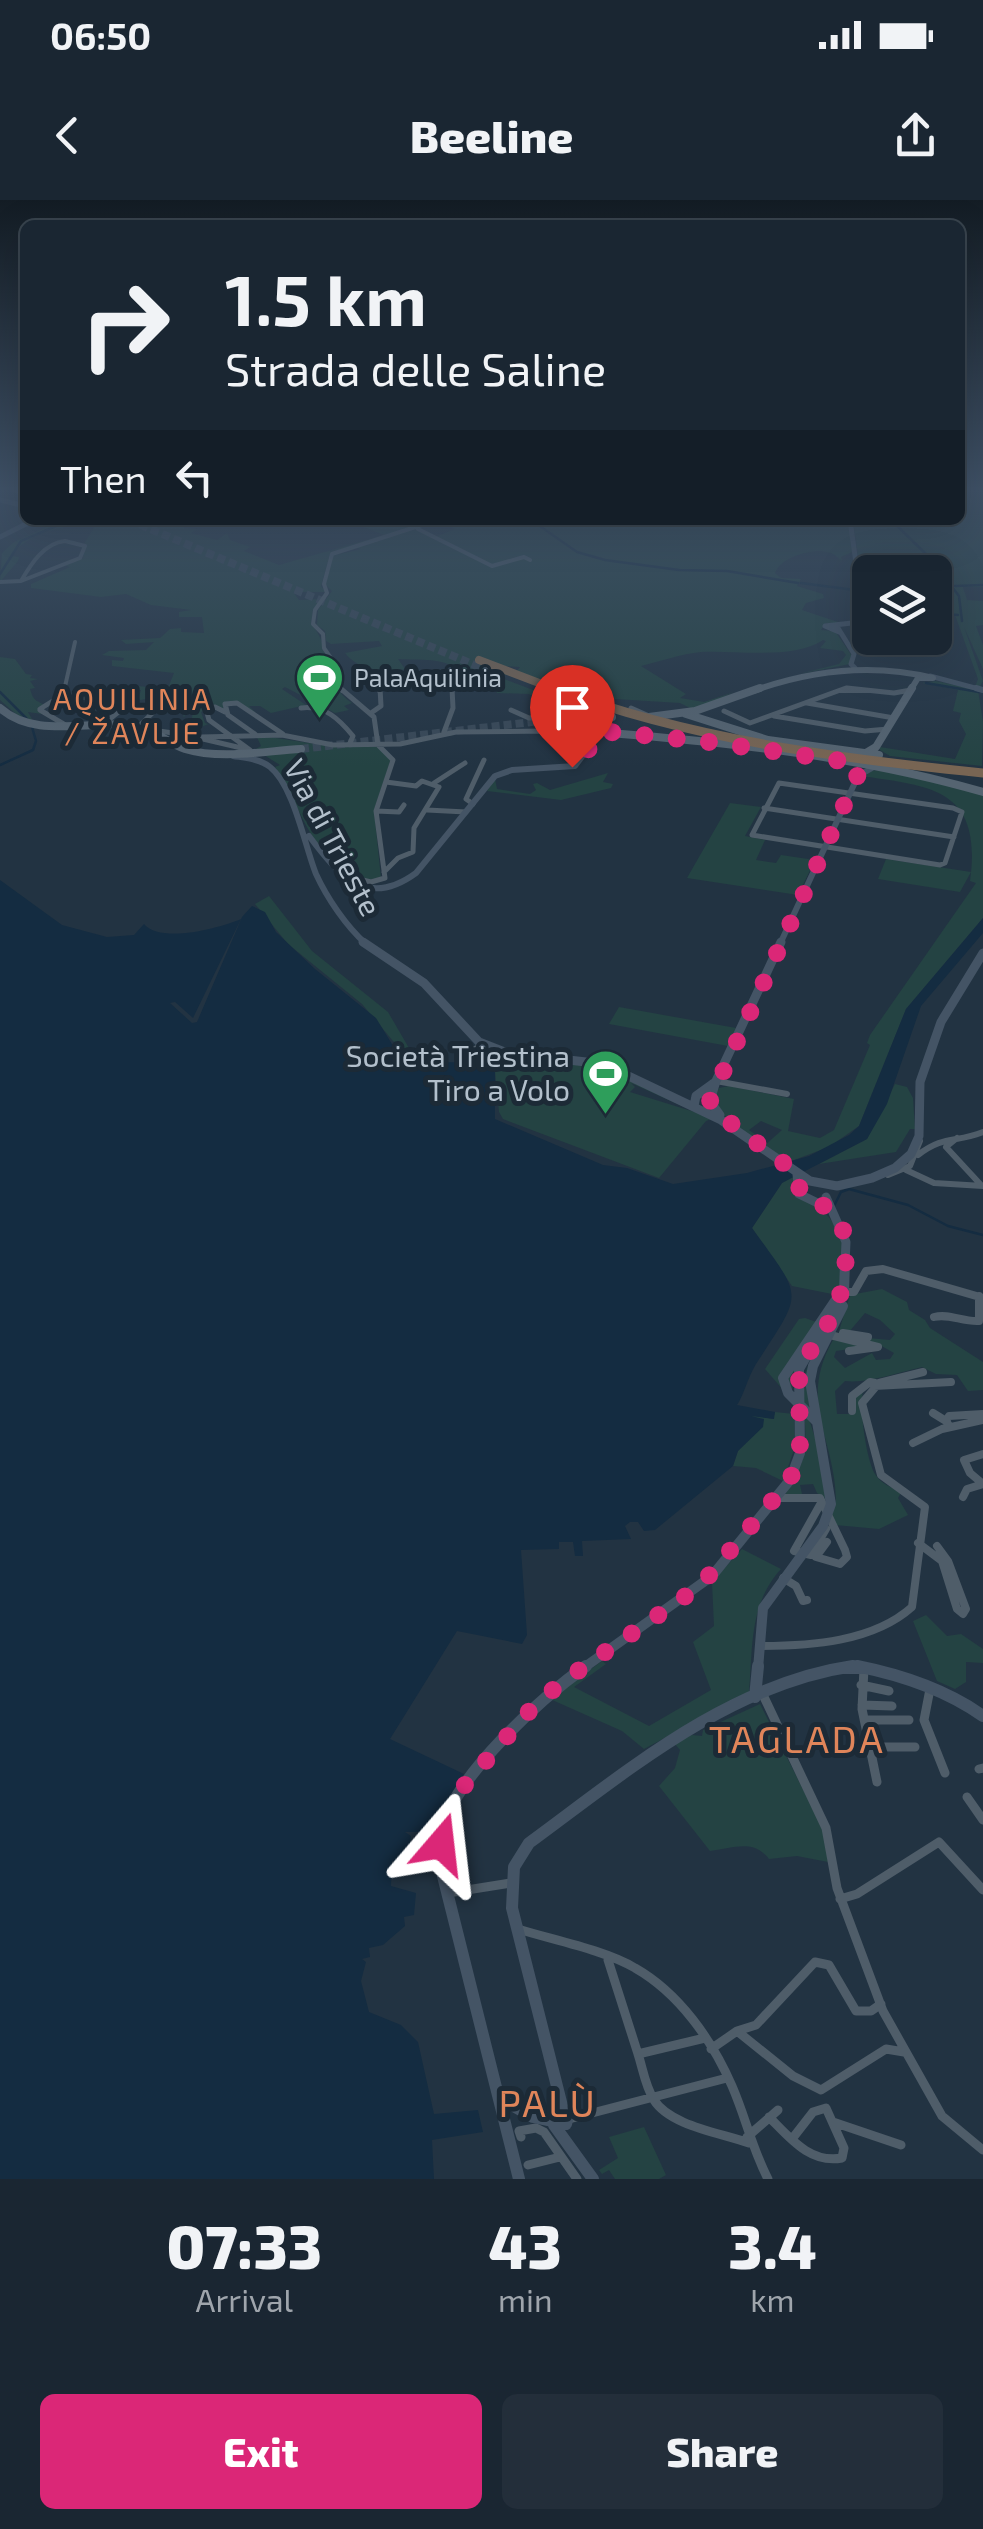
<!DOCTYPE html>
<meta charset="utf-8">
<style>
:root{--surface:#1a2632;--page:#232e3a;--text:#f1f3f6;--muted:#9fa5ac;--line:#38434d;--accent:#db2777}
body{margin:0;font-family:"Exo 2",sans-serif;background:var(--page);color:var(--text);height:100vh;display:flex;flex-direction:column;font-size:38px;white-space:nowrap}
*{box-sizing:border-box;margin:0}
p{font-size:32px;color:var(--muted)}
.icon{flex:none;width:55px;height:55px;fill:none;stroke:currentColor;stroke-width:2;stroke-linecap:round;stroke-linejoin:round}
.map{position:relative;height:1979px;overflow:hidden}
.panel{display:flex;flex-direction:column;background:var(--surface);flex:1}
.panel>*{flex:none}
.banner{position:absolute;left:20px;top:20px;width:945px;height:305px;border-radius:15px;box-shadow:0 10px 40px #0002,0 0 0 2px var(--line);background:#1a2632;color:var(--text);overflow:hidden}
.controls{position:absolute;left:852px;top:355px;display:grid;gap:20px}
.controls a{display:grid;place-items:center;width:100px;height:100px;border-radius:15px;background:var(--surface);box-shadow:0 10px 40px #0002,0 0 0 2px var(--line);font-size:50px}
.pin{position:absolute;display:grid;place-items:center;width:85px;height:85px;color:#fff;margin:-102px -42px;border-radius:50% 50% 50% 0;rotate:-45deg;box-shadow:0 0 10px #0007}
.pin .icon{rotate:45deg}
.me{position:absolute;width:110px;margin:-55px;rotate:17deg;stroke-linejoin:round;filter:drop-shadow(0 0 8px #0008)}
.turn{display:flex;align-items:center;gap:35px;height:210px;padding:0 40px;font-size:45px}
.turn .icon{width:130px;height:130px;stroke-width:2.5}
.turn b{display:block;font-size:70px;line-height:85px}
.then{display:flex;align-items:center;height:95px;padding:0 40px;background:#0003;gap:20px;font-size:38px}
.eta{display:flex;justify-content:space-evenly;align-items:center;height:170px;text-align:center}
.eta b{font-size:60px;font-weight:800;line-height:70px}
.action{display:flex;gap:20px;margin-top:auto;padding:20px 40px}
.action a{flex:1;height:115px;border-radius:15px;background:var(--accent);color:#fff;font-size:40px;font-weight:800;line-height:115px;text-align:center}
.action a+a{background:var(--page);color:var(--text)}
.status{display:flex;justify-content:space-between;align-items:center;height:70px;padding:0 50px;background:var(--surface);direction:ltr}
.status svg{height:28px;fill:currentColor}
header{display:flex;justify-content:space-between;align-items:center;height:130px;padding:0 40px;background:var(--surface);font-size:45px;font-weight:800}
.map>svg:first-child{display:block}
.green{fill:#244343}
.water{fill:#142c41}
.lines{fill:none;stroke-linecap:round;stroke-linejoin:round}
.stream{stroke:#142c41;stroke-width:2.5}
.primary-tunnel{stroke:#384857;stroke-width:8;stroke-dasharray:8 4;stroke-linecap:butt}
.highway-tunnel{stroke:#384857;stroke-width:8;stroke-dasharray:8 4;stroke-linecap:butt}
.street-far4{stroke:#4f5d69;stroke-width:4}
.street-far3{stroke:#4f5d69;stroke-width:5}
.street-far2{stroke:#4f5d69;stroke-width:6}
.street-far1{stroke:#4f5d69;stroke-width:8}
.street{stroke:#4f5d69;stroke-width:9}
.secondary-far4{stroke:#445465;stroke-width:5}
.secondary-far3{stroke:#445465;stroke-width:6}
.secondary-far2{stroke:#445465;stroke-width:9}
.secondary-far1{stroke:#445465;stroke-width:10}
.secondary{stroke:#445465;stroke-width:12}
.primary-far1{stroke:#556471;stroke-width:6}
.primary{stroke:#556471;stroke-width:8}
.highway-far1{stroke:#786553;stroke-width:8}
.highway{stroke:#786553;stroke-width:9}
.route{stroke:#db2777;stroke-width:18;stroke-dasharray:0 32.4}
.labels{text-anchor:middle;stroke-width:10;stroke-linejoin:round;paint-order:stroke}
.far-poi-label{font-size:25px;fill:#b3c0cc;stroke:#1c2a36;text-anchor:start}
.far-quarter-label{font-size:30px;letter-spacing:2.5px;fill:#e0855a;stroke:#1c2a36}
.street-label{font-size:30px;fill:#b3c0cc;stroke:#1c2a36}
.poi-label{font-size:30px;fill:#b3c0cc;stroke:#1c2a36;text-anchor:end}
.near-neighbourhood-label{font-size:38px;letter-spacing:2.5px;fill:#e0855a;stroke:#1c2a36}
</style>
<div class="status"><b>06:50</b><svg viewBox="0 0 49 12"><path d="M0 12V9h3v3zM5 12V6h3v6zM10 12V3h3v9zM15 12V0h3v12zM26 1h20v11H26zM47 4h2v5h-2z"/></svg></div>
<header><svg class="icon" aria-label="back" viewBox="0 0 24 24"><path d="M15 5l-7 7 7 7"/></svg>Beeline<svg class="icon" aria-label="share" viewBox="0 0 24 24"><path d="M12 15V3M7 8l5-5 5 5M5 13v7h14v-7"/></svg></header>
<div class="map">
<svg width="983" height="1979" viewBox="0 0 983 1979">
<rect width="100%" height="100%" fill="#223342"/>
<path class="green" d="M960 289H983V387H963L967 400 983 401V425L976 426 983 445V469L964 427 983 481 979 488 975 487 978 479 955 415 935 414V372H910L904 360 859 363 854 326 890 323V320H960Z
M62 320H184V328L197 329 191 333 217 340 227 333 230 340 250 347 244 351 279 365 384 335 346 320H435L416 328 435 337 455 329 438 320H460L471 326 496 320H848L854 351 841 357 842 360C838 359 836 355 831 353 815 347 781 356 775 373L781 378 801 379 797 386 823 394 824 398 806 403 802 410 844 424 826 423 821 430 835 431 852 456 850 464 799 474 839 464 846 455 843 451 820 448 826 441 823 440C794 460 735 450 701 452 681 454 661 461 641 466L686 494 680 498 704 502 734 492 694 510 680 503 582 497 517 471 520 467 504 466 508 475 488 473 557 499 545 503 529 494 497 493 494 482 478 483 474 470 459 472C445 456 419 461 398 459L405 469C383 473 358 470 345 453L382 446 379 441 331 444 326 441 325 431 317 425 318 410 332 391 325 384 332 356 361 349 350 346 330 354 321 386 326 392H293L299 400 321 399 313 410 311 424C333 447 322 484 352 503L344 506 349 510 335 513 285 487 282 489 306 505 271 513 260 506H249L260 517 232 501 225 510 217 506 201 512 205 523 217 527 208 524 197 529 191 527 193 510 186 511 184 518 182 509 177 513 161 512 174 494 159 491 165 494 141 500 138 499 141 490H126L129 485 193 492 168 488 174 473 112 466V460L123 461 124 458 102 455 109 451 146 450 154 442 126 444 121 440 160 438 170 429 181 428V432L204 433 202 417H179V412L191 410 151 405 126 394 101 397 31 388V384L70 367 63 365 83 358 84 344 96 324C69 324 27 332 11 356L19 357 18 361 0 382 2 353 14 342Z
M0 457 15 459 26 474 32 475 30 478 38 479 30 481 35 488 30 489C34 502 35 499 46 506L38 509 42 514 28 512 33 521 18 516 0 500Z
M936 481 978 490 983 522 982 566 890 556 880 550V547L955 559 966 534 959 521 961 513 953 511 958 490 922 483Z
M256 535 329 546 378 547 391 559 374 610 381 678C321 690 302 606 275 567L280 565 264 555 243 557 261 546Z
M883 570 983 593V718L906 809 859 926 829 947 786 963 764 946 782 930 761 921 749 930 763 940 758 942 717 910 713 901 719 888 729 886 794 899 788 931 820 938 834 930 870 845 867 843 870 835 976 683 970 681C983 588 930 586 861 576L867 571Z
M608 573 603 582 613 584 611 588 561 600 487 591 495 579 497 589 530 594 536 590 533 584 537 583 550 590Z
M730 603 761 607 745 636 765 640 756 660 776 663 781 655 815 660 798 695 687 678Z
M886 659 971 672 960 692 878 679Z
M269 696 312 751 388 812 413 855 393 841 362 804 288 744 255 704Z
M619 807 736 828 728 846 609 824Z
M493 851 592 864 688 905 684 907 631 883 635 887 630 892 714 918 706 921 659 978 503 919 499 912Z
M895 884 907 887 913 898 915 929H910L896 952 819 964 867 939Z
M795 975 796 992C840 1018 854 1042 837 1095L792 1086 752 1028 782 983Z
M882 1089 907 1102 909 1110 925 1120 930 1128 983 1162V1190L968 1191 957 1175 936 1174 922 1167C900 1172 866 1184 845 1181L835 1191 837 1214H854V1199L864 1188C858 1202 866 1260 875 1274 881 1284 892 1288 902 1291L898 1298 908 1315 879 1329 835 1325 824 1297 817 1293 813 1284 800 1285 802 1294 784 1296C794 1281 804 1264 805 1245 808 1204 791 1183 820 1146L808 1216 836 1303C836 1238 797 1204 833 1140L871 1146 836 1151 834 1157 845 1168 872 1153 876 1160 890 1159 894 1153 878 1144 835 1135 890 1140 895 1134 880 1120 865 1113 849 1132 839 1131 850 1095Z
M805 1118 822 1124 795 1167 791 1199 765 1169 799 1119Z
M775 1212 794 1214 795 1247 783 1281 756 1268 733 1266 738 1251 755 1232 751 1215 773 1219Z
M742 1349 781 1369C749 1404 753 1446 749 1493L644 1549 622 1531 550 1499 602 1461 606 1464 574 1487 649 1526 711 1490 693 1442 714 1426 712 1382Z
M926 1415 947 1436 961 1434 983 1449V1463L966 1462V1482L955 1489 937 1481 913 1421Z
M760 1504 823 1629 828 1662 797 1656 769 1659C753 1639 735 1648 710 1651L659 1586 675 1568 680 1550 674 1543 692 1535 702 1536 703 1530Z
M644 1927 666 1975 659 1979H615L609 1970 602 1974 599 1970 618 1958 609 1937Z"/>
<path class="water" d="M0 680 62 725 107 737 134 735 144 724C161 744 220 728 241 719L193 818 175 802 170 803 192 823 197 822 242 717 252 706 265 712 276 732 315 769 376 818 403 862C430 866 453 858 478 866L495 853V919L603 965 627 968 673 984 747 973 809 956 849 935 859 926 906 809 983 718V733L921 806 887 904 867 939 782 983 752 1028C804 1100 804 1090 756 1164 748 1177 743 1197 737 1205L775 1212 774 1219 751 1216 764 1219 763 1227 738 1251 733 1266 655 1330 644 1331 638 1322H630L625 1326 631 1339 582 1341 583 1356H575L573 1342H559V1349L521 1350 527 1435 522 1444 457 1431 390 1539 464 1574 445 1603 435 1639H428L419 1632H405L411 1636 408 1662 392 1661 391 1686 416 1693 414 1715 404 1717 405 1726 383 1745 369 1748 370 1757 362 1759 366 1762 361 1781 369 1812 401 1825 418 1842 434 1914 478 1910 483 1932 432 1940 434 1979H0Z"/>
<g class="lines">
<path class="stream" d="M891 320 927 355 959 396 962 421
M534 322 577 352 605 360 679 370 727 371 798 383
M0 374 21 341 70 320
M801 383 870 392
M955 386 983 385
M935 413 958 415
M926 483 979 492
M0 492 27 519
M0 565 33 550 36 541 32 527
M834 1006 841 992 849 989 908 1005 948 1026 983 1035"/>
<path class="primary-tunnel" d="M301 549 540 521"/>
<path class="highway-tunnel" d="M129 320 489 471"/>
<path class="street-far4" d="M418 329 492 366 524 357 530 360
M65 341 85 346 80 358 21 381C31 364 44 343 65 341Z
M0 382 21 381
M64 491 75 442
M342 491 332 473 335 464 324 448 323 434 313 424 315 410 327 393 324 384 332 354 437 320
M379 491 383 482 451 478 452 491
M839 491H871
M907 491 911 490"/>
<path class="street-far3" d="M340 488 374 517 378 545
M847 488 894 493 911 490
M64 494 93 499 136 498
M807 503 894 518
M301 508C325 505 339 519 353 536L350 543
M631 508 649 516
M40 509 59 497 66 488
M40 510 67 526
M511 510 529 518 572 516
M724 511 750 523 846 488
M371 513 381 506 380 488
M774 516 865 531 888 529
M102 525 135 499
M138 527 169 497
M152 530 201 537 282 535 333 545 400 544 456 532 545 531 595 536
M444 532 453 508 452 488
M255 534 228 515 225 504 237 503 283 534
M203 539 250 550 209 520 206 509 215 507 225 512
M434 583 465 563
M779 583 953 608 962 612 945 663 940 665 752 635Z
M473 604 466 599 484 560
M764 608 954 637
M427 610 466 612
M376 611 399 612 404 605
M384 672 398 658 413 652 414 628 439 587 422 581 416 586 386 582
M346 676 371 682 385 678 376 611 393 560 379 546"/>
<path class="street-far2" d="M479 858 470 851 484 845
M716 881 787 894
M957 938 946 947 981 985
M918 955C944 935 955 943 983 932
M906 970 934 983 983 986
M888 975 910 966 920 941"/>
<path class="street-far1" d="M845 1092H854L866 1071 883 1069 983 1098
M934 1117C949 1113 962 1122 979 1121V1096
M843 1133 868 1137
M830 1135 878 1147 849 1151
M874 1186 951 1182
M852 1211V1196L870 1182 875 1183
M933 1213 946 1221
M950 1227 946 1221 949 1216 983 1214
M913 1243 942 1229 983 1220
M983 1254 964 1260 970 1273 983 1284
M963 1297 967 1289 983 1284
M776 1298H820L845 1350 847 1357 840 1364 816 1357 827 1342
M821 1303 794 1351 811 1355 826 1329
M918 1343 942 1361 957 1409 963 1414 966 1409 948 1361 937 1346
M783 1378 796 1386 803 1401 807 1400
M760 1446C810 1446 873 1442 912 1407L925 1307 881 1275 862 1203 879 1183 923 1172"/>
<path class="street" d="M864 1468 862 1509 877 1582
M861 1485 889 1491
M930 1489 924 1520 945 1573
M764 1497 826 1628 837 1688 883 1811 942 1916 983 1950
M862 1505 892 1506
M865 1520H909
M870 1547H915
M979 1569 983 1568
M967 1597 983 1620
M448 1693 511 1683
M840 1699 857 1694 939 1642 983 1690
M518 1729C553 1740 605 1750 635 1768 679 1793 712 1840 732 1886 746 1918 751 1946 768 1979
M608 1760 638 1854
M737 1831 756 1825 815 1762 829 1765 856 1811H871L881 1804
M705 1838 638 1854C643 1869 645 1886 654 1900 670 1926 722 1933 749 1943
M711 1849 737 1831 793 1876 821 1890 886 1849 904 1852
M769 1917C790 1938 810 1964 842 1958L844 1948 826 1908 813 1912 792 1939
M569 1919 727 1878
M833 1922 901 1945
M521 1937 519 1931 536 1928 544 1932 577 1979
M747 1937 778 1910
M528 1965 560 1957"/>
<path class="secondary-far4" d="M0 300 25 306
M850 320 858 377 870 387
M0 337 34 320
M838 428 854 454 851 464 855 468
M839 432 825 426 870 421
M930 476 983 490"/>
<path class="secondary-far3" d="M976 488 983 490
M606 524 612 529 599 534Z
M595 536 599 534
M233 556C245 558 260 559 270 567 294 586 305 647 316 674 327 698 346 726 366 744
M309 636C339 676 367 709 416 673L495 576 512 570 575 566 599 534
M780 744 858 576 872 568"/>
<path class="secondary-far2" d="M363 742 424 783 479 842 507 853 586 862 618 871 721 920 810 981 837 986 872 978 895 968 911 954 919 936 920 882 941 822 983 753
M694 906 696 896 714 883
M720 915 710 901 716 881 781 742
M797 974 799 994 830 1009
M826 997 846 1042 845 1064"/>
<path class="secondary-far1" d="M816 1221 788 1193 783 1178 835 1101
M582 1469 712 1376 790 1280 800 1253 799 1169 844 1092 845 1062
M758 1469 763 1408 823 1326 831 1304 810 1181 813 1166 843 1106
M836 1469H870"/>
<path class="secondary" d="M857 1466C902 1475 945 1489 983 1516
M755 1497 758 1466
M501 1899 533 1917 566 1924
M566 1924 568 1916 563 1910 512 1708 514 1667 529 1643C626 1572 729 1484 853 1466
M554 1925 593 1979
M519 1979 443 1676C442 1661 439 1643 442 1629 457 1574 540 1499 586 1466"/>
<path class="primary-far1" d="M753 491C812 470 872 463 933 478H918
M910 491 918 478"/>
<path class="primary" d="M0 508C38 542 98 516 143 528 158 532 170 544 185 549 221 560 264 551 301 549
M686 514 768 540 879 555
M649 517 695 511 760 488
M580 518 603 523 609 533C735 543 862 557 983 592
M540 521 612 517
M866 553 876 547 912 488"/>
<path class="highway-far1" d="M16 289 25 291
M479 460 560 491"/>
<path class="highway" d="M553 488C692 540 836 558 983 573"/>
</g>
<linearGradient id="sky" x2="0" y2="1"><stop stop-color="#131c24"/><stop offset="0.51" stop-color="#3e5065"/><stop offset="1" stop-color="#3e5065" stop-opacity="0"/></linearGradient>
<rect width="983" height="566" fill="url(#sky)"/>
<g class="lines">
<path class="route" d="M441 1644 445 1620 458 1593 532 1508 562 1482 700 1386 790 1280 800 1252 799 1169 836 1111 846 1072 844 1032 830 1009 800 994 798 974 716 912 710 901 860 570 856 565 842 561 710 542 613 532 595 536 583 560 572 567"/>
</g>
<defs>
<symbol id="stadium-pin" viewBox="-11 -11 22 30"><path d="M0 17L-7.5 6A9.5 9.5 0 1 1 7.5 6Z" fill="#2e9e5b" stroke="#1c2a36"/><path d="M0-5a6.5 5 0 1 0 0 10a6.5 5 0 1 0 0-10ZM-3.5-1.8h7v3.6h-7Z" fill="#fff"/></symbol>
</defs>
<g fill-rule="evenodd">
<use href="#stadium-pin" x="292" y="450" width="55" height="75"/>
<use href="#stadium-pin" x="578" y="846" width="55" height="75"/>
</g>
<g class="labels">
<g class="far-poi-label">
<text x="354" y="487">PalaAquilinia</text>
</g>
<g class="far-quarter-label">
<text x="133" y="510">AQUILINIA<tspan x="133" dy="34">/ ŽAVLJE</tspan></text>
</g>
<g class="street-label">
<text transform="translate(332 638) rotate(62)" y="10">Via di Trieste</text>
</g>
<g class="poi-label">
<text x="570" y="867">Società Triestina<tspan x="570" dy="34">Tiro a Volo</tspan></text>
</g>
<g class="near-neighbourhood-label">
<text x="797" y="1553">TAGLADA</text>
<text x="548" y="1917">PALÙ</text>
</g>
</g>
</svg>
<div class="controls">
<a><svg class="icon" aria-label="layers" viewBox="0 0 24 24"><path d="M12 4l9 5-9 5-9-5zM3 14l9 5 9-5"/></svg></a>
</div>
<div class="pin" style="left:572px;top:567px;background:#d93025"><svg class="icon" aria-label="arrive" viewBox="0 0 24 24"><path d="M6 21V4h12l-3 4 3 4H6"/></svg></div>
<svg class="me" style="left:441px;top:1644px" viewBox="-20 -20 40 40"><path d="M0-17L14 15 0 8-14 15z" fill="#db2777" stroke="#fff" stroke-width="4"/></svg>
<div class="banner">
<div class="turn"><svg class="icon" aria-label="right" viewBox="0 0 24 24"><path d="M7 20v-9h11M14 6l5 5-5 5"/></svg><div><b>1.5 km</b>Strada delle Saline</div></div>
<div class="then">Then<svg class="icon" aria-label="left" viewBox="0 0 24 24"><path d="M17 20v-9H6M10 6l-5 5 5 5"/></svg></div>
</div>
</div>
<section class="panel">
<div class="eta">
<div><b>07:33</b><p>Arrival</p></div>
<div><b>43</b><p>min</p></div>
<div><b>3.4</b><p>km</p></div>
</div>
<div class="action"><a>Exit</a><a>Share</a></div>
</section>
